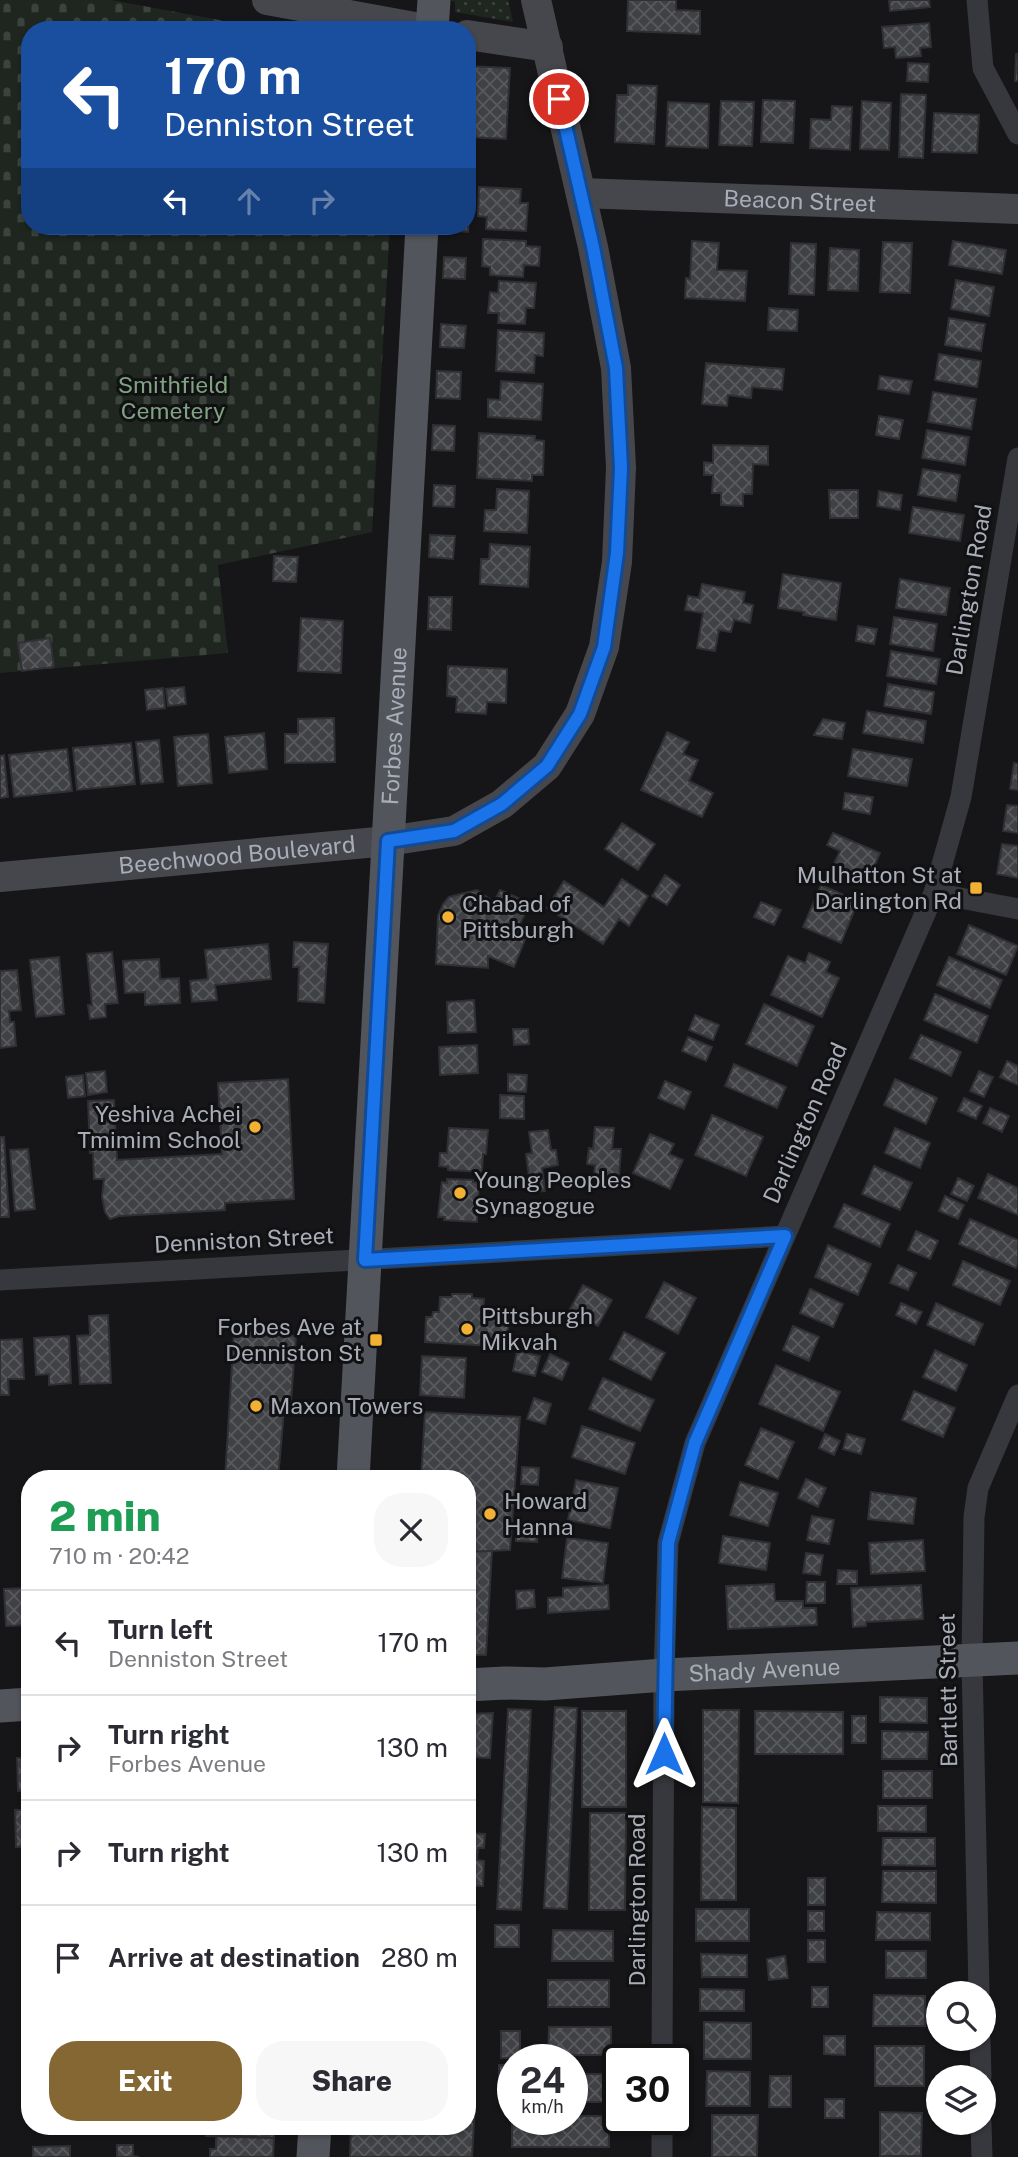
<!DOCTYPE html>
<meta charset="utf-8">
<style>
:root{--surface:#fff;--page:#f7f7f7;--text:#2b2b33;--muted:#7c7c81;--line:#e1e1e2;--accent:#856733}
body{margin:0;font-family:"Public Sans",sans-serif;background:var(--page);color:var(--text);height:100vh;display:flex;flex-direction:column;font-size:26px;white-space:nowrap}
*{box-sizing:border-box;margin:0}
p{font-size:23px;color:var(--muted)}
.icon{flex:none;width:38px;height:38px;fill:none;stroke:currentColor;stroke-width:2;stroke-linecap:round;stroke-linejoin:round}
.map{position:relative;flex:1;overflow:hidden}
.details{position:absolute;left:21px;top:1470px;width:455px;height:665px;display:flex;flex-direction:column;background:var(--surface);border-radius:28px;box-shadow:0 2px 5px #0004}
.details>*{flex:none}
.banner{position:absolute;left:21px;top:21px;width:455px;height:214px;border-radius:28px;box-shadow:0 2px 5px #0004;background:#1a4fa0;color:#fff;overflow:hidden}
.controls{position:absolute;left:926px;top:1981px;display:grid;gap:14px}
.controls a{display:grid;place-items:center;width:70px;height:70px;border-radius:50%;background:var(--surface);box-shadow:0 2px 5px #0004;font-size:35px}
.speed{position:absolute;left:497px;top:2044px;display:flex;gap:14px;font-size:35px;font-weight:700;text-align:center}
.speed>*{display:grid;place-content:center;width:91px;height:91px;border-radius:50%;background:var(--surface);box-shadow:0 2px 5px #0004;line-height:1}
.speed small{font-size:18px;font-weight:400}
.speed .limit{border:4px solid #111;border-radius:10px;background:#fff;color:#111}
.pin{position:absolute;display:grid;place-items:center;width:60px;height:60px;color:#fff;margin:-30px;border:4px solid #fff;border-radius:50%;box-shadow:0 2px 7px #0007}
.me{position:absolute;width:77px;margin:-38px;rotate:0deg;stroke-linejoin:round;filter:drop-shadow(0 0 5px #0008)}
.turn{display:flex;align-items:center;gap:24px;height:147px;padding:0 28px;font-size:32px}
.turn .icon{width:91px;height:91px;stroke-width:2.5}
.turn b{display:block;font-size:49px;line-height:60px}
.lanes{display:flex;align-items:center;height:66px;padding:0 28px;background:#0003;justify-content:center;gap:35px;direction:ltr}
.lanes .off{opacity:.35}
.round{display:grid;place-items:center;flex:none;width:74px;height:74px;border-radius:28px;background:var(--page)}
.head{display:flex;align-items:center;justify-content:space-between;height:119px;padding:0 28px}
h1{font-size:42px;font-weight:800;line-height:52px;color:#1e9e55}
.primary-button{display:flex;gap:14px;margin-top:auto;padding:14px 28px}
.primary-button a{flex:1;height:80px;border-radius:28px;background:var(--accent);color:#fff;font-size:28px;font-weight:800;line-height:80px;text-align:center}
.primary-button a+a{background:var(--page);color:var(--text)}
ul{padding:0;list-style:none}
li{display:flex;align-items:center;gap:21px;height:105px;padding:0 28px;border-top:2px solid var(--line)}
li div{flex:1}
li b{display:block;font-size:26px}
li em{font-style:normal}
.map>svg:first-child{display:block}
.grass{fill:url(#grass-dots)}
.cemetery{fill:url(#cemetery-stones)}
.building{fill:url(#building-cross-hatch);stroke:#303034;stroke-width:2}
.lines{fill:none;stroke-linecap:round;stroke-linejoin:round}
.street{stroke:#37383d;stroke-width:21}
.secondary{stroke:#45474d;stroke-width:30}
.primary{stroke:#53555c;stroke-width:33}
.route-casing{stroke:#114b97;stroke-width:18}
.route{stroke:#1a73e8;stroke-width:12}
.poi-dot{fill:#f2b134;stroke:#111113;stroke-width:2.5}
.labels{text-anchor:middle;stroke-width:6;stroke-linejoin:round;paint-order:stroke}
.street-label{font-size:23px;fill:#a8adb8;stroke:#111113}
.park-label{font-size:23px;fill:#7fa381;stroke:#111113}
.poi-label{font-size:23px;fill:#a8adb8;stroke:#111113;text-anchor:start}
</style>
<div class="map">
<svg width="1018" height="2157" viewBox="0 0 1018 2157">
<defs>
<pattern id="grass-dots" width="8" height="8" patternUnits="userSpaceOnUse" patternTransform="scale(1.75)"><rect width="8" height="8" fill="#1e261f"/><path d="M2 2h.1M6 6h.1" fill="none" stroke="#3c433d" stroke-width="1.8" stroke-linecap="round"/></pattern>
<pattern id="cemetery-stones" width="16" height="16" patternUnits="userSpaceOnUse" patternTransform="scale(1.75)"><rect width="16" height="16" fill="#1e261f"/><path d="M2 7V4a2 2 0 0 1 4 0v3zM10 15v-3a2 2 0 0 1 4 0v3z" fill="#3c433d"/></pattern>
<pattern id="building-cross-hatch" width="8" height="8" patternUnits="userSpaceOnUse" patternTransform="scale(1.75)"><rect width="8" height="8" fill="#404145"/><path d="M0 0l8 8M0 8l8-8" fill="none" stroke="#595a5e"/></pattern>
</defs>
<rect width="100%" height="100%" fill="#161618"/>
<path class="grass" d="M450 0H508L513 22 455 12V2Z"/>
<path class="cemetery" d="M0 0H111L274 30H30V226H390L372 532 218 565 228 653 0 673Z"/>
<path class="building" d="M628 0H676V10L700 11V34L627 31Z
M889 0H929L930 7 890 11Z
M929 23 931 47 920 48 921 56 896 58 895 47 884 48 882 27Z
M1016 54H1018V81H1015Z
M908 63 929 64 928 82 907 81Z
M467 66 510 68 506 139 467 137Z
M628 85 657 86 654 144 615 142 617 95H628Z
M901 94 926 95 923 158 899 157Z
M763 100 795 101 793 143 761 142Z
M721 101 754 102 752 146 719 145Z
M862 101 891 103 889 150 860 149Z
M668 102 709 104 708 148 666 146Z
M832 106 852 107 850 150 810 148 811 119 831 120Z
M934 113 979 115 977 153 932 152Z
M479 187 521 189 520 203H528L526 231 486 229 487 217 478 216Z
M467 213H469L468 232 447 230V226H467Z
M483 239 526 241V246L540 247 539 266 524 265 523 277 490 275V267L482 266Z
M692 241 719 243 717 270 747 271 745 301 685 298 686 278 690 279Z
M953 241 1006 250 1002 274 949 265Z
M883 242 912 243 910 293 880 292Z
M791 243 816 244 814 295 789 294Z
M830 248 859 250 858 291 828 290Z
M444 257 466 258 465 279 443 278Z
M956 280 994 287 989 316 951 309Z
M499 281 536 283 534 308H526L525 324 498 323 499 313H488L490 292 498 293Z
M769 308 798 310 797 331 768 330Z
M949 318 985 324 981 351 945 345Z
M441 324 466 326 464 348 440 347Z
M498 330 544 333 543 356 535 355 534 373 496 371Z
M939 354 981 361 977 387 935 380Z
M706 363 784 369 782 390 752 387 751 398 728 395 727 406 702 404Z
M437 371 461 372 460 399 436 398Z
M880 376 912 381 909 394 878 389Z
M501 381 543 384 541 420 488 417V399L500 400Z
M933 392 976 399 971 429 928 422Z
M879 416 903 420 899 439 876 435Z
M433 425 455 426 454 451 432 450Z
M927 430 969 437 965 465 922 458Z
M479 433 535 436V440L544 441 543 475H532V481L477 478Z
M713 445 768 446V465L753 464 752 494H743V506L721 505V493H712L713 475H704V462L713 463Z
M923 469 960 475 956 501 918 495Z
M434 485 455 486 454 507 433 506Z
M497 489 529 491 527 533 484 531 485 510H496Z
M829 490H858V518H830Z
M879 491 902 495 900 510 877 506Z
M913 507 964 515 960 541 909 533Z
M430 535 455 536 453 559 429 557Z
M490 544 530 547 528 587 480 584 481 559H489Z
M274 556 298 557 296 582 273 581Z
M783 574 841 583 836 620 803 615 804 612 778 608Z
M900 579 950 588 946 615 896 608Z
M702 584 745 592 743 603 753 605 750 623 734 620 731 632 719 630 715 651 697 648 703 613 685 610 688 596 699 598Z
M429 597H452L451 630 428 629Z
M894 617 937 624 933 651 890 644Z
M301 618 343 621 341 673 298 671Z
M858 626 877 629 874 644 856 641Z
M50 638 54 667 22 671 18 643Z
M891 651 940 659 936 684 887 676Z
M448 666 507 669 506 703 487 702 486 714 456 712 457 697 447 696Z
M888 684 934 692 931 714 884 706Z
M184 687 186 704 168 706 166 689Z
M163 688 165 708 147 710 145 690Z
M867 711 926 721 923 743 863 733Z
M334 718 335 762 285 763V734H298V719Z
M823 719 845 723 842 739 814 735Z
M667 732 689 742 683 754 698 760 689 781 713 793 702 817 641 790Z
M264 733 267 769 229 773 225 737Z
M208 734 212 783 178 786 174 737Z
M159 740 163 782 141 784 136 742Z
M131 743 135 784 77 790 73 748Z
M67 749 72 791 14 797 9 755Z
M853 749 912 759 907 786 848 776Z
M4 755 8 797 0 798V756Z
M1014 763 1018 764V790L1010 789Z
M845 793 873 797 870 814 843 809Z
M1007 805 1018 806V833L1003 831Z
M622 823 655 844 638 870 605 849Z
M833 833 880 853 868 881 833 866 840 851 827 845Z
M1002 844 1018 846V878L997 874Z
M665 875 680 885 667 905 652 896Z
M622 879 648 896 629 926 619 919 603 944 547 908 564 881 604 907Z
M821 885 858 901 841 943 803 927Z
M477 890 494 902 500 890 530 903 518 928 528 932 514 967 488 956V968L436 964 438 916 443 904 449 897Z
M761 902 781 910 774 925 754 917Z
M969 925 1018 946 1006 975 957 954Z
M294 942 328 944 324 1003 298 1001 299 967H293Z
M268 944 271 979 215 985 217 1000 192 1002 190 981 208 979 205 950Z
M112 952 118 1003 105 1004 106 1017 90 1019 88 1005H92L87 954Z
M809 953 830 962 826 972 839 978 822 1017 771 995 788 956 805 963Z
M59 957 64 1014 36 1017 30 960Z
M949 957 1002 980 990 1008 937 985Z
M159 959 160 979 179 978 180 1003 145 1005V992L125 993 123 961Z
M17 970 21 1010 9 1011 10 1022H14L16 1046 0 1048V971Z
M935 994 988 1016 977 1043 924 1020Z
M474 1000 476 1032 448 1033 447 1002Z
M764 1004 814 1026 797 1066 746 1044Z
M695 1015 719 1025 713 1040 689 1030Z
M513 1029H528L529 1044 514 1045Z
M921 1035 961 1052 951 1076 910 1058Z
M688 1037 712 1047 706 1061 682 1051Z
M477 1045 478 1073 440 1075 439 1047Z
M1007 1061 1018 1066V1085L1000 1077Z
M734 1064 786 1087 777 1108 725 1086Z
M105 1071 107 1092 88 1095 86 1073Z
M979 1071 993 1077 984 1097 970 1091Z
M508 1074 527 1075 526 1092 508 1091Z
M83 1075 85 1096 68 1098 66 1077Z
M288 1079 294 1199 225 1203V1210L119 1216 110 1219 105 1212 102 1196 104 1179H94L93 1153H90L88 1101 114 1100 117 1160 222 1154 218 1083Z
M895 1079 937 1098 926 1124 884 1105Z
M665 1081 691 1092 684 1109 658 1098Z
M500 1095 524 1096V1119L500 1118Z
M964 1098 982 1106 976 1119 958 1111Z
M990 1108 1009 1116 1002 1132 983 1123Z
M712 1115 763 1137 746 1176 695 1155Z
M595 1127 614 1128 612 1149H621L618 1189 602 1188 603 1176 594 1175 595 1165 587 1164 589 1148 593 1149Z
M449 1128 488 1130 486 1154H483L482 1172 448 1170V1167L439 1166 440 1153H447Z
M895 1128 930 1143 920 1168 885 1153Z
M548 1130 551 1150H556L558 1165 542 1168 545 1191 531 1192 526 1154 532 1153 529 1132Z
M650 1134 674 1144 669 1154 683 1160 670 1189 633 1173Z
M0 1137H4L9 1217H0Z
M28 1149 35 1209 15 1211 10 1150Z
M874 1166 912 1183 900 1210 862 1194Z
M988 1174 1018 1188V1215L978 1198Z
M958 1178 974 1186 967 1201 951 1194Z
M447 1179 473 1180V1182L479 1183 477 1222 444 1220 445 1217H438L442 1182 447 1183Z
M945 1196 964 1205 958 1219 939 1211Z
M844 1204 890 1224 880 1247 834 1227Z
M970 1219 1018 1240V1263L1016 1268 959 1244Z
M916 1231 938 1241 930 1259 908 1250Z
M828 1245 871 1264 858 1295 815 1277Z
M963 1261 1010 1281 1000 1305 953 1285Z
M898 1265 916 1273 908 1290 890 1283Z
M664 1282 696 1298 678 1334 646 1317Z
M583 1285 612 1300 598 1326 569 1311Z
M810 1289 843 1304 833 1327 800 1313Z
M452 1294H472V1298L484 1299 483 1315 509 1316 507 1347 425 1342 426 1317H432L433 1312H439L440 1297H452Z
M901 1303 922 1312 916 1324 896 1315Z
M936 1303 983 1324 974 1345 927 1325Z
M108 1315 111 1383 80 1384 77 1336 90 1335 89 1316Z
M793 1326 819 1337 809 1361 783 1350Z
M234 1331 296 1336 291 1401 285 1400 278 1479H225Z
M624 1332 665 1353 651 1380 610 1359Z
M69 1336 71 1383 49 1385V1374L36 1375 34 1338Z
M22 1339 24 1379H8L9 1395H0V1340Z
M935 1350 967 1365 956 1391 923 1377Z
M517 1351 540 1356 535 1376 513 1371Z
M550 1354 569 1363 562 1380 542 1372Z
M422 1356 466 1358 464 1398 420 1395Z
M776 1365 840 1392 823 1431 759 1404Z
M603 1378 654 1400 640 1431 589 1409Z
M914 1391 955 1408 943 1437 902 1420Z
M534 1398 551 1404 545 1424 527 1419Z
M425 1412 520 1417 510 1550 467 1552V1479H421Z
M582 1426 635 1443 625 1474 572 1457Z
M761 1428 794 1442 778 1479 745 1465Z
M825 1434 840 1441 834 1455 819 1448Z
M847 1434 865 1439 861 1454 843 1449Z
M522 1467 539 1468 538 1485 521 1484Z
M806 1479 826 1488 818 1507 798 1498Z
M576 1480 618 1488 610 1528 568 1520Z
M740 1482 778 1493 768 1526 730 1515Z
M871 1492 916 1498 913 1524 868 1519Z
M812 1516 834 1520 829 1544 807 1540Z
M516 1523 538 1524 537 1542 516 1541Z
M723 1536 770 1543 766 1570 719 1563Z
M567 1538 608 1543 603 1583 562 1578Z
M923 1540 925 1571 871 1574 869 1543Z
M492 1551 486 1655H467V1552Z
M806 1553 823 1555 820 1575 803 1573Z
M838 1570 857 1571V1584H837Z
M30 1579V1625L6 1626 4 1589 25 1588V1580Z
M807 1582H825V1603H806Z
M774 1584 775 1601H803V1608H816L817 1625 728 1629 726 1586Z
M608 1585 609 1609 548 1613V1598L563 1597V1588Z
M921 1585 923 1619 866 1622V1626L853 1627 851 1588Z
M534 1590 535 1607 517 1609 516 1591Z
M880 1697 927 1698V1723L880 1722Z
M555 1707 577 1708 567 1909 544 1908Z
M508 1709 531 1710 521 1910 497 1909Z
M703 1710H739L738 1803 703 1802Z
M582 1711H626V1807H582Z
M755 1711 843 1712V1754H755Z
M493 1713 490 1758 467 1757V1714Z
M852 1716H866V1743H852Z
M882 1731 928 1732 927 1759H882Z
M17 1758H30V1791H18Z
M883 1771H932V1798H883Z
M878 1806H926V1832L878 1831Z
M702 1807 736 1808V1900H701Z
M15 1810H30V1847H16Z
M590 1813H626L625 1910H589Z
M467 1833 485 1834 484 1848H478L477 1860 484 1861 483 1886H468V1900Z
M883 1838H935V1866L882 1865Z
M28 1861H30V1908H28Z
M883 1871H936V1903L882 1902Z
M808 1878H825V1905H808Z
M696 1909H749V1941H696Z
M808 1911H824V1931H808Z
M877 1912 930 1913V1940H876Z
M495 1925H519V1947H495Z
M553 1930 613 1931V1961H552Z
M808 1940H825V1962H808Z
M886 1951H926V1978H886Z
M701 1954 747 1955V1977H702Z
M785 1956 788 1978 769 1980 767 1959Z
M548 1980H609V2007H548Z
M812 1987H828V2007H812Z
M700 1989 744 1990V2011H700Z
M874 1995 925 1996V2026H873Z
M704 2022 751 2023V2059H704Z
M549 2027H611V2055H548Z
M501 2031H520V2058H501Z
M824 2036H845V2055L824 2054Z
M875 2046H924V2086H875Z
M499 2065H513V2078H499Z
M707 2071 750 2072V2106H706Z
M572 2074H603V2102H572Z
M770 2076H791V2107H769Z
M825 2099H844V2118H825Z
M467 2105H475L472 2157H350L351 2126H467Z
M880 2112 922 2113 921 2156H880Z
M712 2115H758L757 2157H712Z
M512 2116 513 2119H572V2116H609V2147H512Z
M112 2126H134V2133H112Z
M206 2126H275L274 2138 206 2136Z
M216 2135 274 2138 273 2157H210V2149H216Z
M117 2145H133V2156L139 2157H117Z
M70 2146V2157H33V2147Z"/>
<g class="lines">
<path class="street" d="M977 0 983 68 1018 134
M934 893 1018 909
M0 1280 785 1236
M979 1993 972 1660 974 1517 978 1488 1018 1395
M980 2039 981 2077
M662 2060 664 1675 668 1543 695 1443 934 893 961 797 1018 458
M981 2123 982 2157
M662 2157V2119"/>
<g class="secondary">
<path d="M267 0 431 30"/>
<path d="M467 35 548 47"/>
<path id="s1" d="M581 193 1018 209"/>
<path id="s2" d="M0 877 388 841 454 831 502 804 547 766 580 714 604 647 617 562 621 468 616 368 593 247 536 0"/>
</g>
<g class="primary">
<path d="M432 30 434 0"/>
<path id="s3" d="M353 1479 422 226"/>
<path id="s4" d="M467 1685 505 1683 545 1684 664 1675 1018 1658"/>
<path d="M0 1706 30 1704"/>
<path d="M313 2157 315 2126"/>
</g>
</g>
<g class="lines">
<defs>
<path id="route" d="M559 99 593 247 616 368 621 468 617 553 604 647 580 714 547 766 502 804 454 831 388 841 365 1260 785 1236 695 1443 668 1543 664 1754"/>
</defs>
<use href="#route" class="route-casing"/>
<use href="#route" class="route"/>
</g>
<g class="poi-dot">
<rect x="969" y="881" width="14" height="14" rx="3.5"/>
<circle cx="448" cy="917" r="7"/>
<circle cx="255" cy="1127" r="7"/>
<circle cx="460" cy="1193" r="7"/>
<circle cx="467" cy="1329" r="7"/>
<rect x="369" y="1333" width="14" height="14" rx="3.5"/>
<circle cx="256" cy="1406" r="7"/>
<circle cx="490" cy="1514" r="7"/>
</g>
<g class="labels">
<g class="street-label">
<text dy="8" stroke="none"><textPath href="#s1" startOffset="219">Beacon Street</textPath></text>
<text transform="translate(969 590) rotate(-80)" y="8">Darlington Road</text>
<text dy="8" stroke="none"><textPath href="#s3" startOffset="754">Forbes Avenue</textPath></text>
<text dy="8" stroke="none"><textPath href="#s2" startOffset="238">Beechwood Boulevard</textPath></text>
<text transform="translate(805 1123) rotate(-66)" y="8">Darlington Road</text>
<text transform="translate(244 1240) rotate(-3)" y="8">Denniston Street</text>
<text dy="8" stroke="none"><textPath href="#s4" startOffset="298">Shady Avenue</textPath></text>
<text transform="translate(948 1690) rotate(-91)" y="8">Bartlett Street</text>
<text transform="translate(637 1900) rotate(-90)" y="8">Darlington Road</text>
</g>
<g class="park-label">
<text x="173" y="393">Smithfield<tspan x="173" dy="26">Cemetery</tspan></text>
</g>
<g class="poi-label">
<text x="962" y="883" text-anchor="end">Mulhatton St at<tspan x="962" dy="26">Darlington Rd</tspan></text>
<text x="462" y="912">Chabad of<tspan x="462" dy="26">Pittsburgh</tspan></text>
<text x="241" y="1122" text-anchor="end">Yeshiva Achei<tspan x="241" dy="26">Tmimim School</tspan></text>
<text x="474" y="1188">Young Peoples<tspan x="474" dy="26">Synagogue</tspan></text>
<text x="481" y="1324">Pittsburgh<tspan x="481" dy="26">Mikvah</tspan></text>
<text x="362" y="1335" text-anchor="end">Forbes Ave at<tspan x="362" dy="26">Denniston St</tspan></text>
<text x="270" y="1414">Maxon Towers</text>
<text x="504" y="1509">Howard<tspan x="504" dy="26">Hanna</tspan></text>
</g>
</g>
</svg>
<div class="controls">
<a><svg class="icon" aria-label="search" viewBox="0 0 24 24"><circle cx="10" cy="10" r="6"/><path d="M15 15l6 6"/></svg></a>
<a><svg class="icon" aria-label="layers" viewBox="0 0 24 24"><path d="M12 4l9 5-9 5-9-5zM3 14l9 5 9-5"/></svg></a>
</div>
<div class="speed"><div>24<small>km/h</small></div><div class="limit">30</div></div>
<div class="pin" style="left:559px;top:99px;background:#d93025"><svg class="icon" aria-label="arrive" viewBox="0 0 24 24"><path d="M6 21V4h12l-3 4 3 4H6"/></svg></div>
<svg class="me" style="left:664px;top:1754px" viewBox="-20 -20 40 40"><path d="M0-17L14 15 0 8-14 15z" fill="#1a73e8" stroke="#fff" stroke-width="4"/></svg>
<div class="banner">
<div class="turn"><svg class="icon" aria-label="left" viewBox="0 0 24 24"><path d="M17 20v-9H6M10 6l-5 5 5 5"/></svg><div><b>170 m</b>Denniston Street</div></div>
<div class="lanes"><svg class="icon" aria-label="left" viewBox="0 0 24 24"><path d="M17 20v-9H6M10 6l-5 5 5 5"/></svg><svg class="icon off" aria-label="ahead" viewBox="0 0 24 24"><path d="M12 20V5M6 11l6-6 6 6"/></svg><svg class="icon off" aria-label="right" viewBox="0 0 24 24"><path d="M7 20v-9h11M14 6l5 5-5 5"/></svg></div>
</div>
<section class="details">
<div class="head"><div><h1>2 min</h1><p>710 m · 20:42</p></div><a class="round"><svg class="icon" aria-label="close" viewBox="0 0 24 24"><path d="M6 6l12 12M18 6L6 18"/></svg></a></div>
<ul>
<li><svg class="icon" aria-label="left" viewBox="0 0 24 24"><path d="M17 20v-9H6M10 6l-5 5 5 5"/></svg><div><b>Turn left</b><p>Denniston Street</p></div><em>170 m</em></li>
<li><svg class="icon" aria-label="right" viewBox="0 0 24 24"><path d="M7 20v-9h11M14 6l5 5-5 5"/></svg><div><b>Turn right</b><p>Forbes Avenue</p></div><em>130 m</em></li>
<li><svg class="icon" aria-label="right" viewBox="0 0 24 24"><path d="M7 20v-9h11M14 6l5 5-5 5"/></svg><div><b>Turn right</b></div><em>130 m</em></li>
<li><svg class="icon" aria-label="arrive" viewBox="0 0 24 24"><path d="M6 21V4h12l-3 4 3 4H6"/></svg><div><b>Arrive at destination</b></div><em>280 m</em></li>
</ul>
<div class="primary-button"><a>Exit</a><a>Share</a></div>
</section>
</div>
